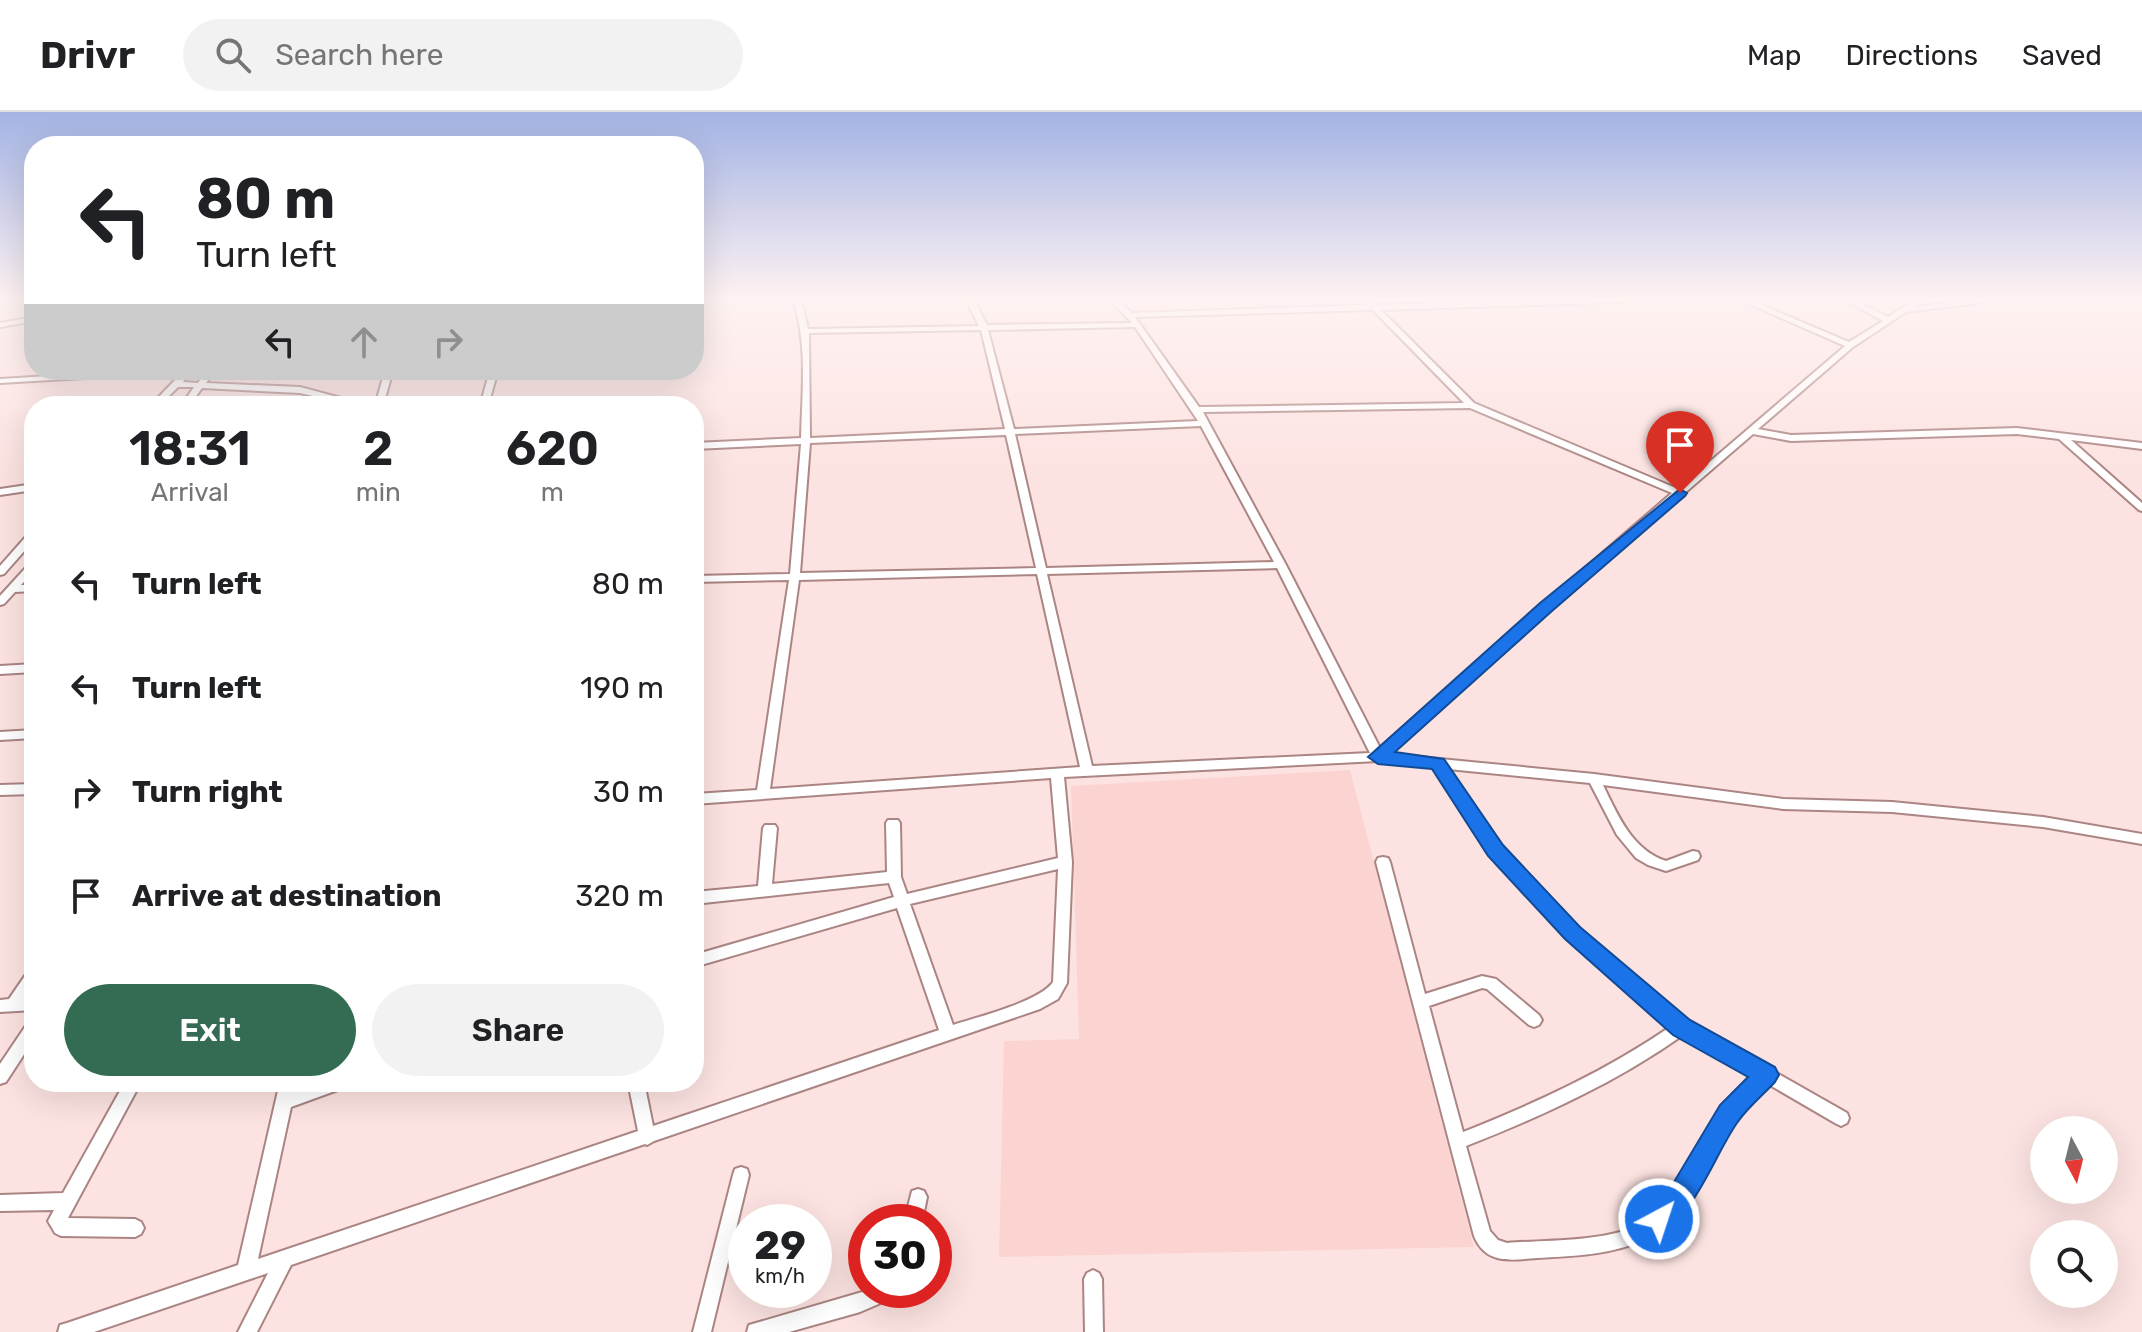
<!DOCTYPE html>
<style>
:root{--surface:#fff;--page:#f2f2f2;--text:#202124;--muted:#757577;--line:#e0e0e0;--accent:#346b53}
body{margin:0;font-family:Rubik,sans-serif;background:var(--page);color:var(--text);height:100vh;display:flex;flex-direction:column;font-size:30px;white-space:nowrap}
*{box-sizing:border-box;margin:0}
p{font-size:26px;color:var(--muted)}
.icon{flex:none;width:44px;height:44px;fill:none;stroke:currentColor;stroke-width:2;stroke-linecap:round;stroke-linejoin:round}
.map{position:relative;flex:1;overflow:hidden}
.drawer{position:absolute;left:24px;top:284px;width:680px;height:696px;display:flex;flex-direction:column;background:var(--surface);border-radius:32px;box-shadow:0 8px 32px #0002}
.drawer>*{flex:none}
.banner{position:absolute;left:24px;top:24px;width:680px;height:244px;border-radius:32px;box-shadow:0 8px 32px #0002;background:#fff;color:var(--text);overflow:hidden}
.needle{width:52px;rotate:173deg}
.tools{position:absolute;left:2030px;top:1004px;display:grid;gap:16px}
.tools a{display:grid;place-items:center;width:88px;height:88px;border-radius:50%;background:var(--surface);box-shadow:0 8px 32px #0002;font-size:40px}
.speed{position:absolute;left:728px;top:1092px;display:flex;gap:16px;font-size:40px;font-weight:700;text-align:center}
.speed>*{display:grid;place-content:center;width:104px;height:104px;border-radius:50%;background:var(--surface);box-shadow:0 8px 32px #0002;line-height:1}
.speed small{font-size:20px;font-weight:400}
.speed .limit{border:12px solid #d22;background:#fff;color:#111}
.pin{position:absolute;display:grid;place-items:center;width:68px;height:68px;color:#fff;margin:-82px -34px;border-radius:50% 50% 50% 0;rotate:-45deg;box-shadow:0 0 8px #0007}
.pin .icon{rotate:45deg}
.me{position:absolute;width:88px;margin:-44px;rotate:40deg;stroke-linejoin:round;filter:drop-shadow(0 0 6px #0008)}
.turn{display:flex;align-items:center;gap:28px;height:168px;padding:0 40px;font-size:36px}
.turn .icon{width:104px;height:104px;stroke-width:2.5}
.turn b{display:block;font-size:56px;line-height:68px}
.lanes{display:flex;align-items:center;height:76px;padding:0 40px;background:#0003;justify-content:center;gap:40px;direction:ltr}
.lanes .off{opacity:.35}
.eta{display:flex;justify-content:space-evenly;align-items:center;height:136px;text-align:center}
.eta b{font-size:48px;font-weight:600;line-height:56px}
.primary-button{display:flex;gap:16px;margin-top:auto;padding:16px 40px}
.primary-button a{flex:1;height:92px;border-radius:48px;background:var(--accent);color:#fff;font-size:32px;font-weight:600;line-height:92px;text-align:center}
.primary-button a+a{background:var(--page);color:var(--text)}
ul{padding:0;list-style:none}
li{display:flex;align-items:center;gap:24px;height:104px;padding:0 40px}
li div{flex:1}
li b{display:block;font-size:30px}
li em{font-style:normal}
header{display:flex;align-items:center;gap:48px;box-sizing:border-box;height:112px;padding:0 40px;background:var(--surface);border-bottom:2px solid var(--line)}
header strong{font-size:38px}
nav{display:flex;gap:44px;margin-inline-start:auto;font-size:28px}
.search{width:560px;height:72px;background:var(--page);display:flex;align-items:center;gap:20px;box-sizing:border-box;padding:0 28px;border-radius:44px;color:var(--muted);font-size:30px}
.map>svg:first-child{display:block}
.built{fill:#fbd4d1}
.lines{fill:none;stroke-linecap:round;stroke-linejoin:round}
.street-casing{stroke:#aa8583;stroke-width:4}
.street{fill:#fff;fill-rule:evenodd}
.route{fill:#1a73e8;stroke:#114b97;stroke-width:2}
</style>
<header>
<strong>Drivr</strong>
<div class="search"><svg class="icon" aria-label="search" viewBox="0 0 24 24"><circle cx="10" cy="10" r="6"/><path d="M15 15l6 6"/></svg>Search here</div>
<nav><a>Map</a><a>Directions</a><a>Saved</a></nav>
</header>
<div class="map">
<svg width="2142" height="1220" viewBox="0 0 2142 1220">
<rect width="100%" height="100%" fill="#fce3e1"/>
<path class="built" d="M1350 658 1474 1135 999 1145 1004 929 1079 927 1071 674Z"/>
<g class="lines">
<defs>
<path id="street" d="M793 188H801L808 217 979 214 966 188H974L987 213 1132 211 1110 188H1118L1132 201 1368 193 1363 188H1371L1376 193 1552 188H1625L1621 190 1381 198 1474 291 1678 377 1845 234 1740 188H1750L1849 230 1883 209 1845 188H1854L1888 205 1915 188H1924L1915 195 1969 188H1990L1986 190 1906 200 1853 235 1758 317 1791 323 2017 316 2142 331V337L2071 328 2142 391V399L2139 398 2059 327 2017 322 1791 329 1753 322 1550 497 1389 642 1594 662 1783 687 1892 690 2043 705 2142 722V732L2043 715 1892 700 1783 697 1603 673C1617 702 1632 738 1666 749L1693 739 1698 740 1700 744 1698 748 1666 759 1648 753 1636 746 1617 723 1590 671 1448 657 1485 714 1521 759 1566 805 1614 848 1687 910 1847 1001 1849 1006 1847 1011 1841 1014 1835 1011 1768 972C1756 983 1743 994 1734 1008 1708 1046 1689 1108 1644 1128 1611 1143 1572 1144 1537 1146 1511 1148 1486 1153 1474 1124L1376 750 1378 746 1383 745 1388 746 1390 750 1425 882 1482 864 1496 867 1539 903 1542 908 1539 913 1534 915 1529 913 1487 877 1482 876 1429 894 1463 1020C1536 991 1606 959 1670 915 1616 868 1559 822 1512 767 1482 732 1459 694 1434 655L1378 649 1064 665 1072 750 1067 871 1058 887 1040 897 654 1029 647 1033 645 1032 291 1153 257 1220H238L268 1161 94 1220H58L60 1213 67 1211 238 1153 280 970H296L294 979 320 970H348L346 975 291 995 258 1147 638 1019 628 970H644L653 1014 939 918 897 796 694 855V843L894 785 889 771 694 792V780L758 774 763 716 765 713H775L777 716 772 772 887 760 886 711 888 708H898L900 711 901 765 907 782 1058 746 1051 666 694 692V682L757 678 789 468 694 470V464L790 462 801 332 694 337V331L801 326C802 281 808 232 793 188ZM1373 198 1464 291 1199 295 1135 205ZM1135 215 1198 309 1014 317 988 218ZM981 218 1005 317 810 326 809 221ZM1470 296 1672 381 1542 493 1380 636 1286 453 1203 300ZM1201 314 1274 450 1046 456 1015 322ZM1006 323 1036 456 800 461 810 331ZM1277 456 1370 641 1092 654 1047 462ZM1037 462 1080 655 770 677 799 468ZM1058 757 1053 870C1039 890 977 905 953 913L910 792ZM1683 923 1754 964C1743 974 1732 984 1724 996 1698 1032 1678 1094 1636 1114 1603 1130 1544 1128 1507 1131L1498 1128 1490 1119 1466 1034C1542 1004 1615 971 1683 923Z
M34 205V209L0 215V211Z
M145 258H190L186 260 0 271V267Z
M207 258H215L206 271 300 275 371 294H356L300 281 202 276 189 294H181L194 275H178L159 294H150L178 265H184L185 267 183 270 198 271Z
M385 258H393L383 294H375Z
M490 258H498L488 294H480Z
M34 372V378L0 383V377Z
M34 419V428L4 462 0 463V454L30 420Z
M34 450V459L21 473H34V479L15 480 4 492 0 493V484L30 451Z
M34 552V560L0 562V554Z
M34 618V626L0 628V620Z
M34 672V682L0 683V673Z
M34 856V874L26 886H34V898L0 900V888L9 887 29 858Z
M34 907V927L6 970 0 972V952L29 909Z
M125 970H141L68 1106 135 1107 141 1110 144 1116 141 1122 135 1125 61 1124 55 1121 48 1109 54 1098 0 1099V1083L63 1081Z
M741 1055 747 1057 749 1063 711 1220H693L733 1063 735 1057Z
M918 1077 924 1079 927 1085 922 1110H904L912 1079Z
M1093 1158 1099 1161 1102 1167 1103 1220H1085L1084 1167 1087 1161Z
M869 1178H900L897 1184 860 1200 789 1220H747L749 1213 756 1211Z"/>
</defs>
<use href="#street" class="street-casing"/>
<use href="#street" class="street"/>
</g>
<linearGradient id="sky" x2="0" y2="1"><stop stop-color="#a3b3e4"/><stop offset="0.52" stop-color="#fef2f2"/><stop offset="1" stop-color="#fef2f2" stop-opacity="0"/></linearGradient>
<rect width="2142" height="359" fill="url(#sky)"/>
<path class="route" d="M1680 377 1687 381 1685 384 1552 499 1395 640 1444 647 1503 733 1580 815 1690 908 1775 955 1779 963 1775 970C1763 983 1747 996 1737 1011 1715 1042 1694 1106 1659 1120L1649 1116 1645 1107 1649 1098 1671 1075 1720 993 1748 965 1673 923 1565 827 1488 744 1432 657 1378 652 1368 645 1540 491Z"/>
</svg>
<div class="tools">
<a><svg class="needle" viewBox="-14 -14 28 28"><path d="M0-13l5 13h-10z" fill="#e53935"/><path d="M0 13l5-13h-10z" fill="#757577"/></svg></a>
<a><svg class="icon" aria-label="search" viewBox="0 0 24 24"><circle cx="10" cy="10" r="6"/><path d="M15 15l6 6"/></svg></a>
</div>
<div class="speed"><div>29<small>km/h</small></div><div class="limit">30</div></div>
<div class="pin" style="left:1680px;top:381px;background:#d93025"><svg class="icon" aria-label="arrive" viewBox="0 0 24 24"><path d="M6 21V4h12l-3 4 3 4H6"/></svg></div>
<svg class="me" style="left:1659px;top:1107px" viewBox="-20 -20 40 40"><circle r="17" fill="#1a73e8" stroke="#fff" stroke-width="3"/><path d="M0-11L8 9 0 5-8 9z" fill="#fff"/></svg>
<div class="banner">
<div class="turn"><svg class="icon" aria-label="left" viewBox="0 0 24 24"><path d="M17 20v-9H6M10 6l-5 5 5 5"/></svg><div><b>80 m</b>Turn left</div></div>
<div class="lanes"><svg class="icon" aria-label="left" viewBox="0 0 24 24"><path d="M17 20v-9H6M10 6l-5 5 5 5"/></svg><svg class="icon off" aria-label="ahead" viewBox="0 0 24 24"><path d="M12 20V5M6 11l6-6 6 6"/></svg><svg class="icon off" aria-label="right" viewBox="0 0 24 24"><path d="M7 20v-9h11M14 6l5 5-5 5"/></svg></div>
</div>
<section class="drawer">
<div class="eta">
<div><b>18:31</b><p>Arrival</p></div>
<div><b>2</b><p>min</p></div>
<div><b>620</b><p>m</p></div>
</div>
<ul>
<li><svg class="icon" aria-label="left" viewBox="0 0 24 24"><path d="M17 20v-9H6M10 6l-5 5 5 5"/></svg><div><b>Turn left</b></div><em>80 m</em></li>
<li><svg class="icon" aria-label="left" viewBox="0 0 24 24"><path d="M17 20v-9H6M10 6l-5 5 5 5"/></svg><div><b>Turn left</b></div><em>190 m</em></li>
<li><svg class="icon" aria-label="right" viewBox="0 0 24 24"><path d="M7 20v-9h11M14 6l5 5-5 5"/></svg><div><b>Turn right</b></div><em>30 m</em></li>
<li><svg class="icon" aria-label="arrive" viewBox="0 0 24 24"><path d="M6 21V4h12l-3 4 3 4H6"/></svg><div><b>Arrive at destination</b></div><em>320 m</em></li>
</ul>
<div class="primary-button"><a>Exit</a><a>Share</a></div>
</section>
</div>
